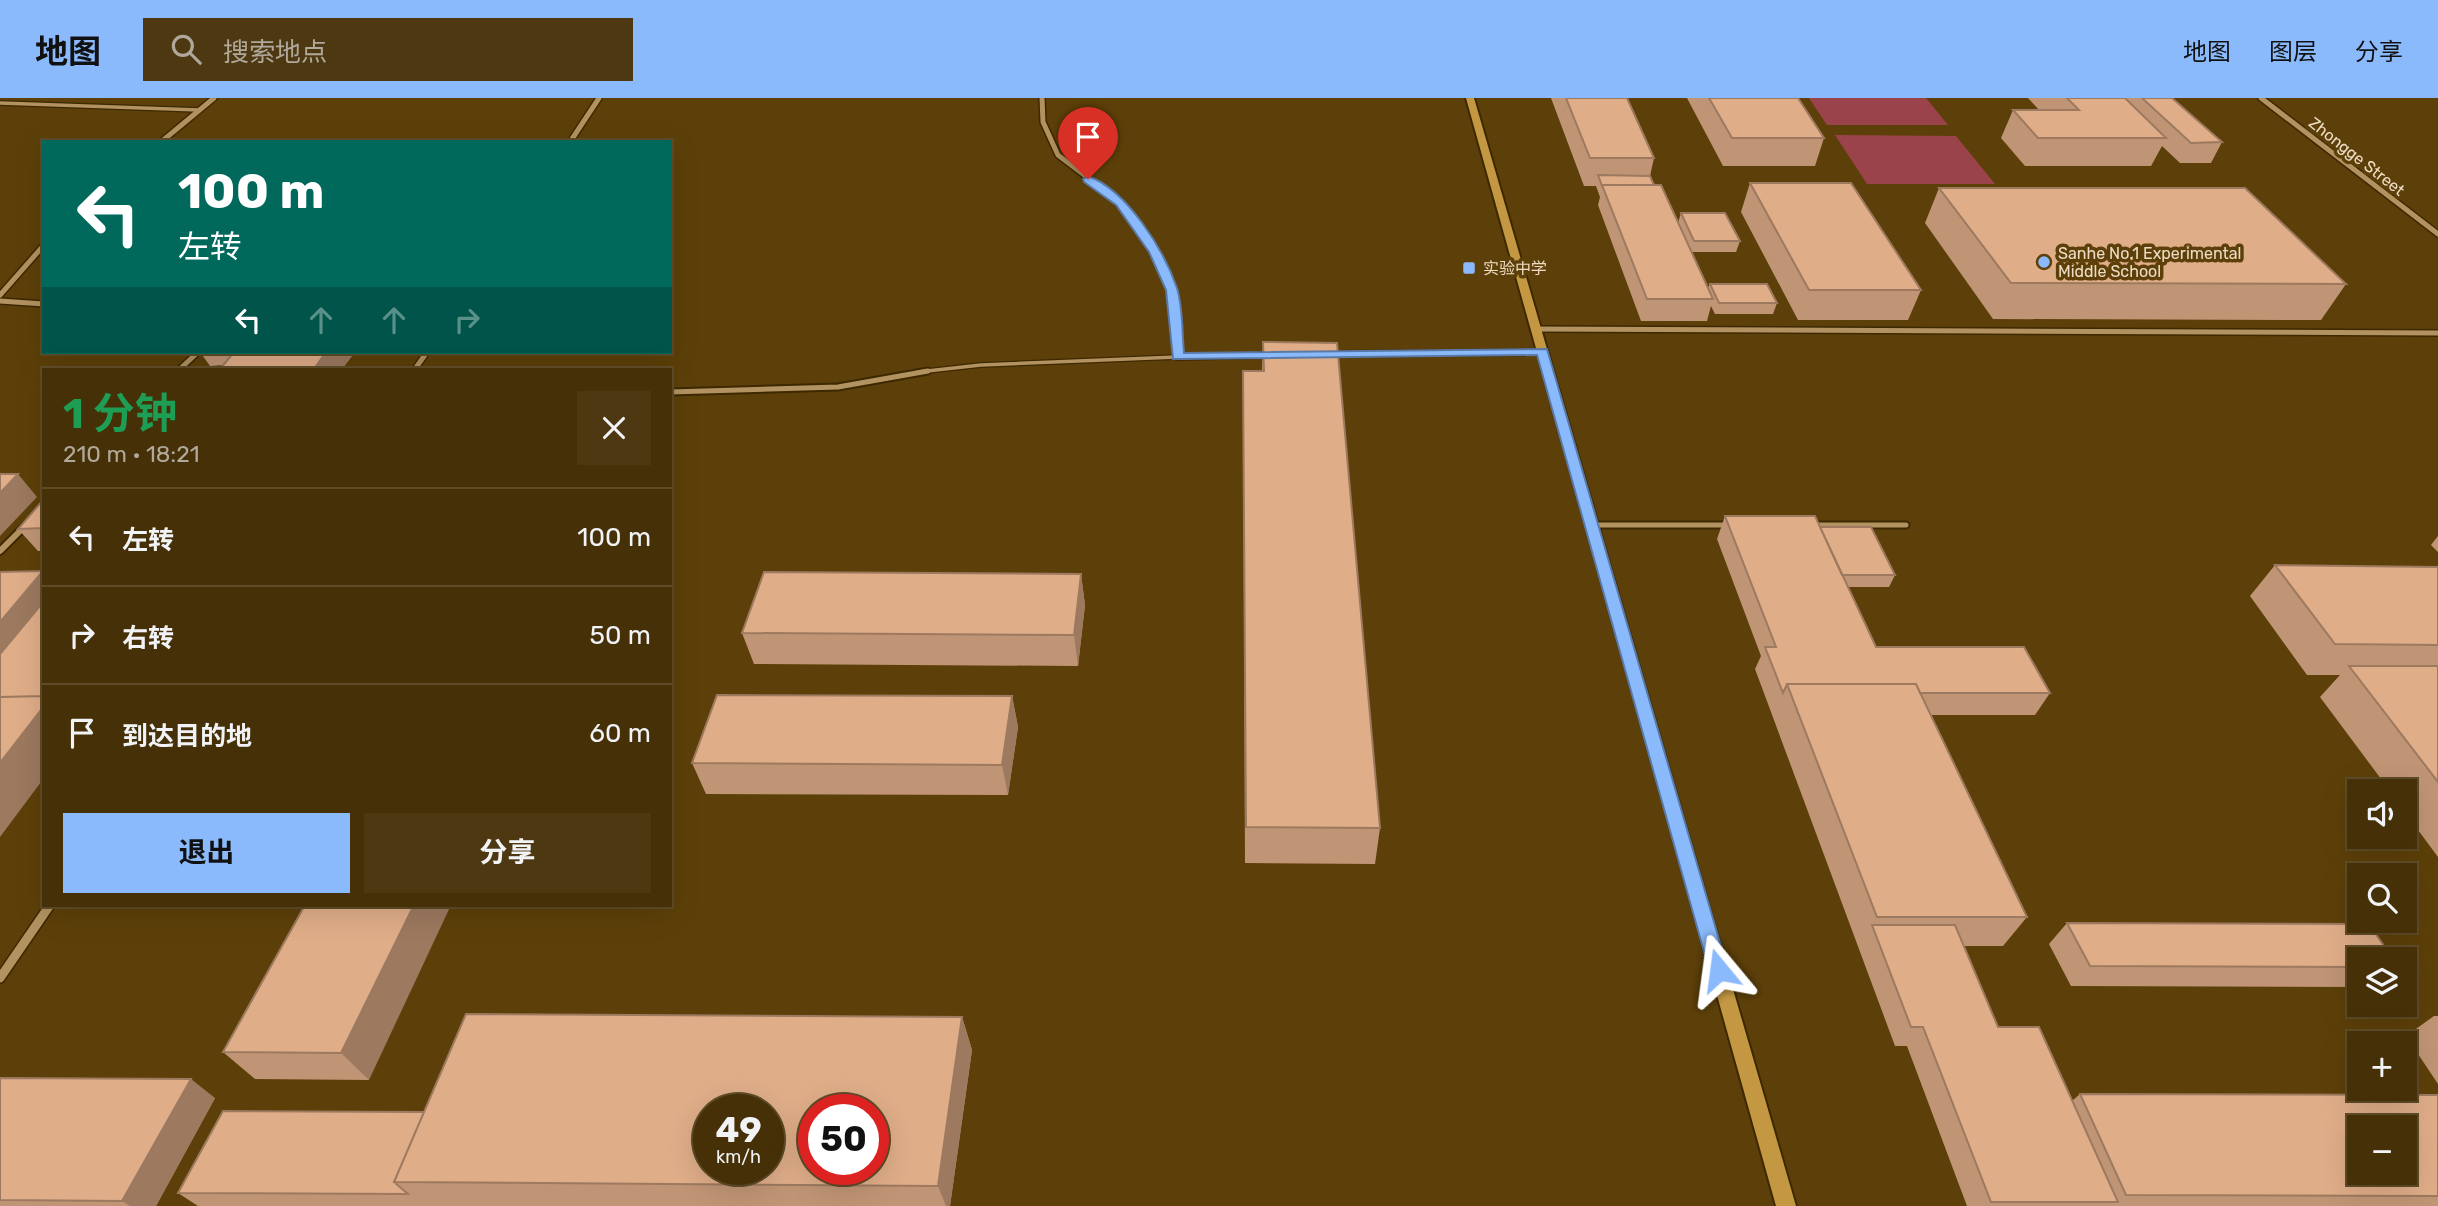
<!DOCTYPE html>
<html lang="zh">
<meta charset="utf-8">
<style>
:root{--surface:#463007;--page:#4d3811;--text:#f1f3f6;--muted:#b0a99b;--line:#5e4b28;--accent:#8bbafc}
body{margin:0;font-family:Rubik,"Noto Sans SC",sans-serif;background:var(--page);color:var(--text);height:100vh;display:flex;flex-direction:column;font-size:26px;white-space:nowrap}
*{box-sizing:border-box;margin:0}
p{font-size:23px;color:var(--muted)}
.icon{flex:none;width:38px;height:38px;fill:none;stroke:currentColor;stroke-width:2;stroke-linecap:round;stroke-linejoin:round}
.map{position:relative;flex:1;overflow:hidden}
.sheet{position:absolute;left:42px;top:270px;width:630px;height:539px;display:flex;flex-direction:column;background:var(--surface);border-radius:0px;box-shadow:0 7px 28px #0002,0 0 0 2px var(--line)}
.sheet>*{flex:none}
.guide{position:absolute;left:42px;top:42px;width:630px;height:214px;border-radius:0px;box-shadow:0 7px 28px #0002,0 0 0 2px var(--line);background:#00695c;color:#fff;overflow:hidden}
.tools{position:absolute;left:2347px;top:681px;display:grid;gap:14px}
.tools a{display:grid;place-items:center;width:70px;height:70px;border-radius:0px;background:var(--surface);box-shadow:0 7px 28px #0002,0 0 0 2px var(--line);font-size:35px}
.speed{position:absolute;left:693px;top:996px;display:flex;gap:14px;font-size:35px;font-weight:700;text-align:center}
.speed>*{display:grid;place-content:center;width:91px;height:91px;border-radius:50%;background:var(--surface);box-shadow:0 7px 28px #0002,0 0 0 2px var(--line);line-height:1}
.speed small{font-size:18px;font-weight:400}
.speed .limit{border:10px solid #d22;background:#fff;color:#111}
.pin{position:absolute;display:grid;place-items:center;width:60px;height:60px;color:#fff;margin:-72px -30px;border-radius:50% 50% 50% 0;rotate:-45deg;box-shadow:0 0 7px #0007}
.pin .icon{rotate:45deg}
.me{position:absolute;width:77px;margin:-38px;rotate:344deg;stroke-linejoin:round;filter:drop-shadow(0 0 5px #0008)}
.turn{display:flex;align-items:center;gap:24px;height:147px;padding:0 21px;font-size:32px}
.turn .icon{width:91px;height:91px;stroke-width:2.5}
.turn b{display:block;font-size:49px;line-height:60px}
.lanes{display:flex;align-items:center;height:66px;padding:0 21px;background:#0003;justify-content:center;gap:35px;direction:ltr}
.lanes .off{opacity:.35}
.round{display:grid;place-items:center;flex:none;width:74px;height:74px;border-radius:0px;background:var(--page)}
.headline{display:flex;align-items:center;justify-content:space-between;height:119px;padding:0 21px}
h1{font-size:42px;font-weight:700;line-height:52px;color:#1e9e55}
.primary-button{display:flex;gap:14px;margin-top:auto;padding:14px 21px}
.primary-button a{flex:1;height:80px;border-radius:0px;background:var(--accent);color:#111;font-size:28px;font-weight:700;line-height:80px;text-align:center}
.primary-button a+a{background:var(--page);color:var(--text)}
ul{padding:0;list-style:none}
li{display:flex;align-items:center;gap:21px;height:98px;padding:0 21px;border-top:2px solid var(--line)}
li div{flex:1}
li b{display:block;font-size:26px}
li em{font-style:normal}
header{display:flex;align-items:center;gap:42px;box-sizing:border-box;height:98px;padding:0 35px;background:var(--accent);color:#111}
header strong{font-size:33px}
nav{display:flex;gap:38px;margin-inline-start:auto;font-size:24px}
.search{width:490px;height:63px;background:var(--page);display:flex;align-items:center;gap:18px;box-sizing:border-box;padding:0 24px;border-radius:0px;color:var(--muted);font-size:26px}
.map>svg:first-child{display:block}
.green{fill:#9a434a}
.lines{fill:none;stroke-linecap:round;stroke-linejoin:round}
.lane-far1-casing{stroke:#3d2800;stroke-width:6}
.lane-casing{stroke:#3d2800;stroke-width:9}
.street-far2-casing{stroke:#3d2800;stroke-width:8}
.street-far1-casing{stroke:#3d2800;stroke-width:10}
.street-casing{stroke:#3d2800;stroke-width:12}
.secondary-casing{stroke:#3d2800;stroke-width:4}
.lane-far1{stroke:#b29260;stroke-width:3.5}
.lane{stroke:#b29260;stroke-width:5}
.street-far2{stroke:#b29260;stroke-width:5}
.street-far1{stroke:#b29260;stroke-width:6}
.street{stroke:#b29260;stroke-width:9}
.secondary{fill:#c49843;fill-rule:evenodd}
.wall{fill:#c09575}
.shaded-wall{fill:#9c795f}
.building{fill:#dfad88;stroke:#9c795f;stroke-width:2;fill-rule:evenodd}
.route{fill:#8bbafc;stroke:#5a79a4;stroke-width:2}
.poi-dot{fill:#8bbafc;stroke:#5d4009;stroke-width:2.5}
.labels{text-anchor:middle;stroke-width:7;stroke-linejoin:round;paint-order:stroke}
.far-street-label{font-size:16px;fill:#eddcc3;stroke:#5d4009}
.far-poi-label{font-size:16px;fill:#eddcc3;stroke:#5d4009;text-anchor:start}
</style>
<header>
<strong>地图</strong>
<div class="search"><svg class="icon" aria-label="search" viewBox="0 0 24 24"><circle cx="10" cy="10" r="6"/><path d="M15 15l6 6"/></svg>搜索地点</div>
<nav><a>地图</a><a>图层</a><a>分享</a></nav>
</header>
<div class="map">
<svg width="2438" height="1108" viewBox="0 0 2438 1108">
<rect width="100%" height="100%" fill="#5d4009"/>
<path class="green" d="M1809 0H1926L1948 27H1827Z
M1835 37 1956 38 1995 86H1867Z"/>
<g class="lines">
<defs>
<path id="lane-far1" d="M0 5 199 12
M918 274 981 267 1177 259"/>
<path id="lane" d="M670 294 838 289 928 273
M1592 427H1729
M1815 427H1906"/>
<path id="street-far2" d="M1042 0 1043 24 1058 57 1120 104 1155 154 1172 192 1177 259 1272 257
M2261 0 2438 136
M161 44 214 0
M570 44 599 0
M0 197 44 147
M0 203 44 206
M1535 231 2438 235
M1329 256 1542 254
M180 271 198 254
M415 271 427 254"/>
<path id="street-far1" d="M0 453 27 426"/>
<path id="street" d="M0 880 50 807"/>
<path id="secondary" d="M1466 0H1474L1796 1108H1776Z"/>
</defs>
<use href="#lane-far1" class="lane-far1-casing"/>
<use href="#lane" class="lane-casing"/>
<use href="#street-far2" class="street-far2-casing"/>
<use href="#street-far1" class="street-far1-casing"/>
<use href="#street" class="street-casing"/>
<use href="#secondary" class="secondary-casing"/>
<use href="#lane-far1" class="lane-far1"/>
<use href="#lane" class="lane"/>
<use href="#street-far2" class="street-far2"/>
<use href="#street-far1" class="street-far1"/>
<use href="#street" class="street"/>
<use href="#secondary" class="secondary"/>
</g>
<path class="wall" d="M1551 0H1627L1654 60 1650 78 1654 87 1678 125 1681 115 1740 143 1736 154H1692L1708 190 1710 186 1777 205 1773 216H1715L1711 208 1707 223H1641L1598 107 1600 99 1596 88H1584Z
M1687 0H1798L1824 40 1815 68H1723Z
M2028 0H2172L2222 44 2211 65H2180L2162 48 2151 68H2025L2001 40 2013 12H2039Z
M1750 85 1921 192 1908 222H1798L1741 114Z
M1939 90 2346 186 2321 222 1993 221 1925 125Z
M1263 244 1380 730 1375 766 1245 765 1243 273H1262Z
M200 254H355L342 271H220L223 267 210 268Z
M44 401V453H38L18 431Z
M1725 418 1820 429 1895 477 1889 489H1848L1876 549 2050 595 2035 617H1930L2027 819 2003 848H1964L1998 929 2072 1003 2080 996 2438 997V1108H1967L1907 948H1895L1755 571 1761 558 1717 441Z
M2438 438V454L2431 447Z
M2275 467 2438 469V759L2404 713V693H2390L2320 599 2340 577H2307L2250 498Z
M1081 476 1085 507 1078 568 754 566 742 535Z
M1012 598 1018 629 1008 697 706 696 692 665Z
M305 807 369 982 255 981 223 954Z
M2067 825 2359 861V889L2071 888 2049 846Z
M2434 918H2438V986L2406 938Z
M962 919 972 952 950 1108H198L178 1095 424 1014Z
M0 980 215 1000 156 1108H0Z"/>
<path class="shaded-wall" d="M326 254H355L342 271H314Z
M18 376 37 399 0 438V395Z
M43 473 44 519 0 573V524Z
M1081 476 1085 507 1078 568 1074 537Z
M1012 598 1018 629 1008 697 1002 667Z
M44 608V680L0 739V665Z
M414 807H451L369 982 341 955Z
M962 919 972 952 950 1108H946L938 1088Z
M191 981 215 1000 156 1108H130L122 1103Z"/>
<path class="building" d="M1566 0H1627L1654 60H1590Z
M1709 0H1798L1824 40H1732Z
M2067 0H2125L2166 40H2038L2013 12H2079Z
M2142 0H2172L2222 44 2191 45Z
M1598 77 1650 78 1654 87H1602V88Z
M1750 85H1851L1921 192H1809Z
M1602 87H1661L1713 201H1647Z
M1939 90H2245L2346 186 2011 185Z
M1681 115H1725L1740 143H1694Z
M1710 186H1767L1777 205H1719Z
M1263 244 1337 245 1380 730 1246 729 1243 273H1264Z
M234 254H326L314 271H220Z
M0 376H18L0 395Z
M44 401V430L18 431Z
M1725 418H1815L1876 549H2024L2050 595H1920L1916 586H1787L1783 595 1765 549H1776Z
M1820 429H1871L1895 477H1842Z
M2275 467 2438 469V547L2335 546Z
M43 473 0 524V474Z
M764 474 1081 476 1074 537 742 535Z
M44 503V598L0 599V556Z
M2349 568H2437L2438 569V684Z
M1787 586H1916L2027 819H1877Z
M717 597 1012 598 1002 667 692 665Z
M44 598V608L0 665V599Z
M305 807H414L341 955 223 954Z
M2067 825 2369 826 2393 861H2359V869L2090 868Z
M1872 827H1955L1998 929H2039L2118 1104H1991L1923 929H1911Z
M466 916 962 919 938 1088 394 1084ZM709 1012H768V1071H709ZM814 1012H873V1071H814Z
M0 980 191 981 122 1103 0 1102Z
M2080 996 2438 997V1098L2126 1097ZM2359 1029H2404V1074H2359Z
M223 1013 424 1014 394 1084 408 1096 178 1095Z"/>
<path class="route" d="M1088 78C1127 92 1164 152 1177 190 1183 209 1182 234 1184 255L1547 251 1728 872 1726 879 1719 881 1712 879 1709 872 1537 257 1173 261 1166 192 1149 154 1116 107 1084 84 1083 81Z"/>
<g class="poi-dot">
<circle cx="2044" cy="164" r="7"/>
<rect x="1462" y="163" width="14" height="14" rx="3.5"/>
</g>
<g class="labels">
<g class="far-street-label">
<text transform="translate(2357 58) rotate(38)" y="6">Zhongge Street</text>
</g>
<g class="far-poi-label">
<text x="2058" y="161">Sanhe No.1 Experimental<tspan x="2058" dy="18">Middle School</tspan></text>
<text x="1483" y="176">实验中学</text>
</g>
</g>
</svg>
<div class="tools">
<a><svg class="icon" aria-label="sound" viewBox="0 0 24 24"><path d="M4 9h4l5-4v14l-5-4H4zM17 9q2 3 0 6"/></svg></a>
<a><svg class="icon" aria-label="search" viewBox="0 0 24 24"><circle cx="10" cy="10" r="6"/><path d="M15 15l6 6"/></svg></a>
<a><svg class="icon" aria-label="layers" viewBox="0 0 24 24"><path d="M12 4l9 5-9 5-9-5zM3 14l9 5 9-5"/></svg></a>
<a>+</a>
<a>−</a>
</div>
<div class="speed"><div>49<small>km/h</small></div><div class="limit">50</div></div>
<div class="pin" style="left:1088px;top:81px;background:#d93025"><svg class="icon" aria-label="arrive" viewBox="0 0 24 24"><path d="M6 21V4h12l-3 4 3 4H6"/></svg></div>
<svg class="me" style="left:1719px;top:872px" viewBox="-20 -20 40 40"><path d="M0-17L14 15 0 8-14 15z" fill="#8bbafc" stroke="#fff" stroke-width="4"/></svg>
<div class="guide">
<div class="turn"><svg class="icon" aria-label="left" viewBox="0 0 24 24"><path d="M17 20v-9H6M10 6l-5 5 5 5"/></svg><div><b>100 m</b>左转</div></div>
<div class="lanes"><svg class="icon" aria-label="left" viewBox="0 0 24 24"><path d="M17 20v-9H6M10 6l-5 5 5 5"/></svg><svg class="icon off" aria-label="ahead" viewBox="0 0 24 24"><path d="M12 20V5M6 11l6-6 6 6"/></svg><svg class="icon off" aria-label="ahead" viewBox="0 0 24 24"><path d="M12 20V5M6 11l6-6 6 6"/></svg><svg class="icon off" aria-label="right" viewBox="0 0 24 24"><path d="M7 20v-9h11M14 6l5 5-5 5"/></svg></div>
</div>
<section class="sheet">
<div class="headline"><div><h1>1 分钟</h1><p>210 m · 18:21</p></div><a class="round"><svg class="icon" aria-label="close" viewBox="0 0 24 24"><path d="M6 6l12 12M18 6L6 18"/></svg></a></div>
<ul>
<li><svg class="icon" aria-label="left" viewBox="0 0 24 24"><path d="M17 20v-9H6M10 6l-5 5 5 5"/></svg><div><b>左转</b></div><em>100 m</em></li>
<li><svg class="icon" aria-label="right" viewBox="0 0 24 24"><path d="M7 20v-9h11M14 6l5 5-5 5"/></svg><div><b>右转</b></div><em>50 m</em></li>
<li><svg class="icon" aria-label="arrive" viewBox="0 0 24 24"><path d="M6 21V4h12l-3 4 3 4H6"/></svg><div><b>到达目的地</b></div><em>60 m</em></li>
</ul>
<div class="primary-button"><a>退出</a><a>分享</a></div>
</section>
</div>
